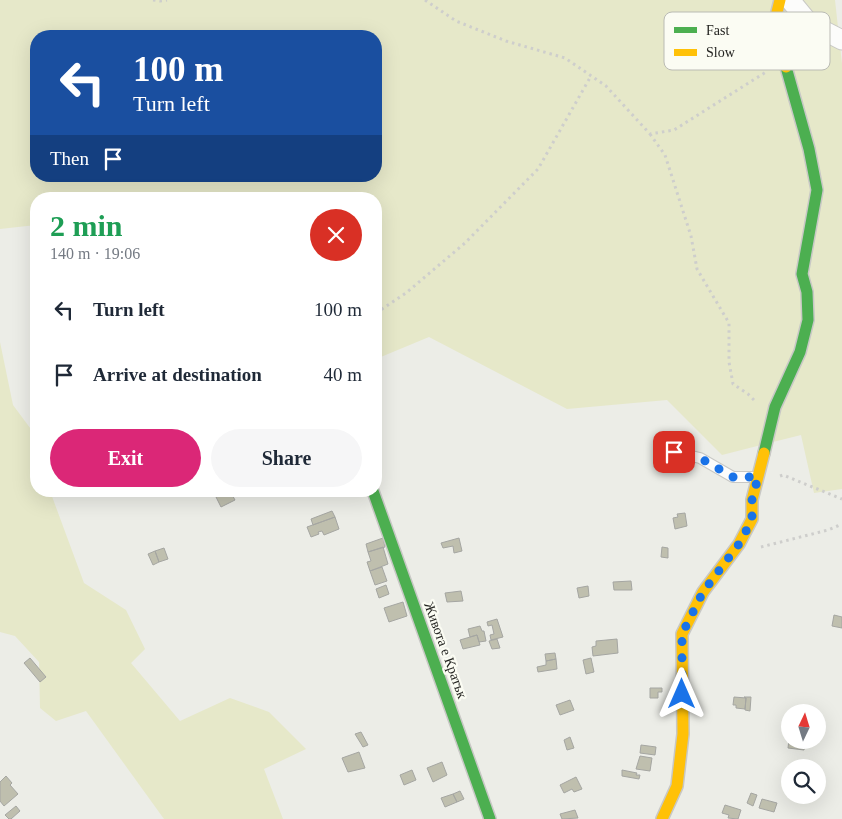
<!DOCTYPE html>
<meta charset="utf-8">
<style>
:root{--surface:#fff;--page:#f6f6f7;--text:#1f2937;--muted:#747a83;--accent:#db2777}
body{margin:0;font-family:Georgia,serif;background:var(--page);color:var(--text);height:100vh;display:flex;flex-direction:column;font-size:19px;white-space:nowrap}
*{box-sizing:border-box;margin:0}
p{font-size:16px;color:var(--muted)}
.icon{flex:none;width:28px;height:28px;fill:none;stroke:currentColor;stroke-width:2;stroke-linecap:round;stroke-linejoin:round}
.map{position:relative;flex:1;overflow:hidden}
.details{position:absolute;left:30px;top:192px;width:352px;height:305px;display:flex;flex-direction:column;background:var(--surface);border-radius:20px;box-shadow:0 5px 20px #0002}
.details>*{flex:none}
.top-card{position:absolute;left:30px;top:30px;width:352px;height:152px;border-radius:20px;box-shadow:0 5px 20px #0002;background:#1a4fa0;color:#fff;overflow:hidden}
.needle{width:32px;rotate:4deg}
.controls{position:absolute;left:781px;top:704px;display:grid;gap:10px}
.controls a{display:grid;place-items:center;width:45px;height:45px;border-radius:50%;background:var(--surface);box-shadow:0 5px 20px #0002;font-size:25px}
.pin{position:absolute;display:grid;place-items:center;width:42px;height:42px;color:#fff;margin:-21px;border-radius:10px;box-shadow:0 2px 8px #0006}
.me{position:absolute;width:55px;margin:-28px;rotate:0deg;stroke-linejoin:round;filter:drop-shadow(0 0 4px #0008)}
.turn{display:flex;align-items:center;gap:18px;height:105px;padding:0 20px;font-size:22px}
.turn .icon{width:65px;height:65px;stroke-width:2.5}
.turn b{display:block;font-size:35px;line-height:42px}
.then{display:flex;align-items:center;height:48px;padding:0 20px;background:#0003;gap:10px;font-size:19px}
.round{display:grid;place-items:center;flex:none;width:52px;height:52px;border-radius:26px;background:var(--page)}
.summary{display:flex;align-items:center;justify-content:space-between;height:85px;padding:0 20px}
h1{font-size:30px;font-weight:700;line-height:38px;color:#1e9e55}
.cta{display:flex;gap:10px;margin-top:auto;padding:10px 20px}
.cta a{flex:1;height:58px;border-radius:30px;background:var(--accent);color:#fff;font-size:20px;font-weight:700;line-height:58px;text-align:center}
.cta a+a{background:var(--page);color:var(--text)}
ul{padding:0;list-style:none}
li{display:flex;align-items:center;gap:15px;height:65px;padding:0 20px}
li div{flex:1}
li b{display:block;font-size:19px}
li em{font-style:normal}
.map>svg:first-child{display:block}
.green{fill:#e6e8c9;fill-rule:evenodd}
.building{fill:#bfbfae;stroke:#a5a6a2}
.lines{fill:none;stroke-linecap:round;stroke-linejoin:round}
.lane-casing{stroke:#c8c8c5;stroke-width:12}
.street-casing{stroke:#c8c8c5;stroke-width:21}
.fast-casing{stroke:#c8c8c5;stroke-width:14}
.slow-casing{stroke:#c8c8c5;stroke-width:14}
.path{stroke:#cececc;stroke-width:3;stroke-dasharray:2.5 4;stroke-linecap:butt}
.lane{stroke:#fcfcfb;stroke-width:10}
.street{stroke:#fcfcfb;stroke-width:19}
.fast{stroke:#4caf50;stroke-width:11}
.slow{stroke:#ffc107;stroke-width:11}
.route{stroke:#1a73e8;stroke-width:9;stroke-dasharray:0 16.2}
.labels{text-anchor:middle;stroke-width:4.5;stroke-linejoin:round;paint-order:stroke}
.street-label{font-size:14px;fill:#242421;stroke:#fbfcf3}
.key{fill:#fbfcf3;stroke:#babbb4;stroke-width:1}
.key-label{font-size:14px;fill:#242421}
</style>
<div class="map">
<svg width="842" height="819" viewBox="0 0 842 819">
<rect width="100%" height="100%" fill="#ecede7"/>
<path class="green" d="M0 0H835L842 64V489L814 493 801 435 722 455 667 400 567 409 429 337 376 359V199H36V225L0 229ZM36 36H376V176H36Z
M0 342 13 405 36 436V491H50L84 583 126 610 145 649 131 663 180 721 230 698 269 712 306 749 264 769 283 819H164L86 711 56 721 40 708 39 662 15 636 0 632Z"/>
<path class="building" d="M227 491H230L235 500 221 507 216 497Z
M332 511 335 517 313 525 311 519Z
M685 513 687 526 675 529 673 518 678 517 677 514Z
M335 517 339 529 324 535 322 531 318 532 319 534 311 537 307 527Z
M383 538 385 547 368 552 366 544Z
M459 538 462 551 454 553 453 546 443 548 441 543Z
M383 547 388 564 370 571 367 562 371 561 368 552Z
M662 547 668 548V558L661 557Z
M164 548 168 559 159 562 155 551Z
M155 551 159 562 153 565 148 554Z
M382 567 387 581 375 585 370 571Z
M631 581 632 590H614L613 582Z
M386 585 389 594 379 598 376 589Z
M588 586 589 596 579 598 577 588Z
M461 591 463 601 447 602 445 593Z
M403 602 407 616 389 622 384 608Z
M834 615 842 617V628L832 626Z
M497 619 503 637 491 640 490 635 494 634 492 625 488 626 487 622Z
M480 626 482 631H484L486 641 479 642 477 635 470 637 468 629Z
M477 635 480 645 463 649 460 640Z
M497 639 500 648 492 649 489 641Z
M617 639 618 653 593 656 592 647 596 646V641Z
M555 653 556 659 546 661 545 654Z
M30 658 46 677 40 682 24 663Z
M591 658 594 672 586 674 583 660Z
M556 659 557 669 538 672 537 667 546 665V661Z
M650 688H662V692H658V698H650Z
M734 697 746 698 745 709 736 708V705H733Z
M744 697H751L750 711 745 710 746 698Z
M570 700 574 710 560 715 556 705Z
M790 731V740H805L804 750 788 748Z
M361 732 368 745 363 747 355 734Z
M570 737 574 748 567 750 564 740Z
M641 745 656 747 655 755 640 753Z
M359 752 365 768 348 772 342 758Z
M640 756 652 758 650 771 636 769Z
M442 762 447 775 433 782 427 768Z
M412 770 416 780 404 785 400 775Z
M622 770 637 773 636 775H640L639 779 622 776Z
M6 776 12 783 10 785 18 794 4 806 0 801V782Z
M576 777 582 789 574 792 572 789 564 793 560 785Z
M460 791 464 799 457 802 453 794Z
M751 793 757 795 753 806 747 803Z
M453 794 457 802 445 807 441 798Z
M762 799 777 803 774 812 759 808Z
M725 805 741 810 738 819 728 818 729 815 722 813Z
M16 806 20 811 11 819H9L5 815Z
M575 810 578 818 562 819 560 814Z"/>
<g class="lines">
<defs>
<path id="lane" d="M674 452 700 458 733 477H757"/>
<path id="street" d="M790 0 809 23 842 40"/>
<path id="fast" d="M764 453 775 407 800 352 808 320 807 292 802 274 817 190 809 149 786 67
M373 491 490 819"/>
<path id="slow" d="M780 0 776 16 780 46 786 67
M662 819 677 786 683 734 682 634 703 592 739 544 752 519V500L764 453"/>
</defs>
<use href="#lane" class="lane-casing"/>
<use href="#street" class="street-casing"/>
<use href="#fast" class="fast-casing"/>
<use href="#slow" class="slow-casing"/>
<path class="path" d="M153 0 160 1 167 0
M425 0 456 21 506 41 565 58 606 86 650 134 674 130 766 72
M650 134 665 155 691 236 697 269 729 323V362L733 384 748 394 755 401
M376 313 406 293 465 243 538 169 591 76
M780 476 783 475 842 499
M761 547 828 530 842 524"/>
<use href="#lane" class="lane"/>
<use href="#street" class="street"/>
<use href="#fast" class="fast"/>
<use href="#slow" class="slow"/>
</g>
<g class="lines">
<path class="route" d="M674 452 700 458 733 477H758L752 500V520L739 544 703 592 682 634V694"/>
</g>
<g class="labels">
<g class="street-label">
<text transform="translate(446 650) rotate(70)" y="5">Живота е Кратък</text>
</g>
</g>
<rect x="664" y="12" width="166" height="58" rx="8" class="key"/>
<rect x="674" y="27" width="23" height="6" fill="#4caf50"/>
<rect x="674" y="49" width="23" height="7" fill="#ffc107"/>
<g class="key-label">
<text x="706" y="35">Fast</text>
<text x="706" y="57">Slow</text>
</g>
</svg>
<div class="controls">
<a><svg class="needle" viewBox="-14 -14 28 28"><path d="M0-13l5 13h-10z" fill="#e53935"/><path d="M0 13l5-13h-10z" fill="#747a83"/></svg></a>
<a><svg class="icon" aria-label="search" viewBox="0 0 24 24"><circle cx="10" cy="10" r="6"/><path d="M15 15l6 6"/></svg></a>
</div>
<div class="pin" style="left:674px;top:452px;background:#d93025"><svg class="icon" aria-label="arrive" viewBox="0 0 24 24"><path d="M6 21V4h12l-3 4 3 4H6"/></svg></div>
<svg class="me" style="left:682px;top:694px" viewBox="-20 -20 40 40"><path d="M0-17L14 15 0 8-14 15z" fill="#1a73e8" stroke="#fff" stroke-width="4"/></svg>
<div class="top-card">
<div class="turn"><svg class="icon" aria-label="left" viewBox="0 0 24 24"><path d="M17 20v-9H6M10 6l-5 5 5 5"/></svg><div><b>100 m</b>Turn left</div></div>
<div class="then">Then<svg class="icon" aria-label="arrive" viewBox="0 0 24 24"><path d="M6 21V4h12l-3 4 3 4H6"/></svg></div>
</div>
<section class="details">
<div class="summary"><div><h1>2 min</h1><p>140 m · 19:06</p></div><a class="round" style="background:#d93025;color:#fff"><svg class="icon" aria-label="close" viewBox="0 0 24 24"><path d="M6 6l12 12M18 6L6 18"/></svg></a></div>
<ul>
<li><svg class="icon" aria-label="left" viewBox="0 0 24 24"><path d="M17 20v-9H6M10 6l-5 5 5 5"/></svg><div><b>Turn left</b></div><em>100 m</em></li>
<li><svg class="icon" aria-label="arrive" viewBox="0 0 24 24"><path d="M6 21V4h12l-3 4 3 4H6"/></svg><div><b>Arrive at destination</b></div><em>40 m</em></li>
</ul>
<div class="cta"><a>Exit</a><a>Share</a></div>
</section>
</div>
